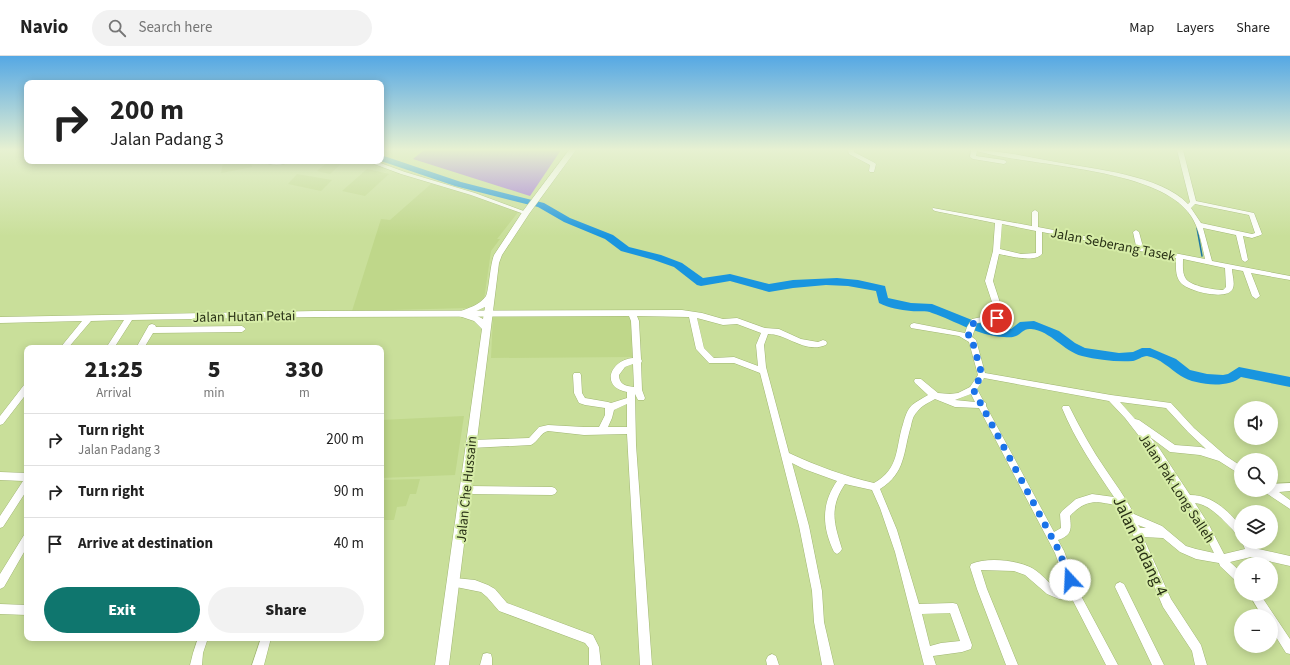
<!DOCTYPE html>
<meta charset="utf-8">
<style>
:root{--surface:#fff;--page:#f2f2f2;--text:#222;--muted:#767676;--line:#e0e0e0;--accent:#0f766e}
body{margin:0;font-family:"Source Sans 3",sans-serif;background:var(--page);color:var(--text);height:100vh;display:flex;flex-direction:column;font-size:15px;white-space:nowrap}
*{box-sizing:border-box;margin:0}
p{font-size:13px;color:var(--muted)}
.icon{flex:none;width:22px;height:22px;fill:none;stroke:currentColor;stroke-width:2;stroke-linecap:round;stroke-linejoin:round}
.map{position:relative;flex:1;overflow:hidden}
.drawer{position:absolute;left:24px;top:289px;width:360px;height:296px;display:flex;flex-direction:column;background:var(--surface);border-radius:8px;box-shadow:0 2px 10px #0003}
.drawer>*{flex:none}
.guide{position:absolute;left:24px;top:24px;width:360px;height:84px;border-radius:8px;box-shadow:0 2px 10px #0003;background:#fff;color:var(--text);overflow:hidden}
.buttons{position:absolute;left:1234px;top:345px;display:grid;gap:8px}
.buttons a{display:grid;place-items:center;width:44px;height:44px;border-radius:50%;background:var(--surface);box-shadow:0 2px 10px #0003;font-size:20px}
.pin{position:absolute;display:grid;place-items:center;width:34px;height:34px;color:#fff;margin:-17px;border:2px solid #fff;border-radius:50%;box-shadow:0 1px 4px #0007}
.me{position:absolute;width:44px;margin:-22px;rotate:340deg;stroke-linejoin:round;filter:drop-shadow(0 0 3px #0008)}
.turn{display:flex;align-items:center;gap:14px;height:84px;padding:0 20px;font-size:18px}
.turn .icon{width:52px;height:52px;stroke-width:2.5}
.turn b{display:block;font-size:28px;line-height:34px}
.eta{display:flex;justify-content:space-evenly;align-items:center;height:68px;text-align:center}
.eta b{font-size:24px;font-weight:800;line-height:28px}
.button{display:flex;gap:8px;margin-top:auto;padding:8px 20px}
.button a{flex:1;height:46px;border-radius:24px;background:var(--accent);color:#fff;font-size:16px;font-weight:800;line-height:46px;text-align:center}
.button a+a{background:var(--page);color:var(--text)}
ul{padding:0;list-style:none}
li{display:flex;align-items:center;gap:12px;height:52px;padding:0 20px;border-top:1px solid var(--line)}
li div{flex:1}
li b{display:block;font-size:15px}
li em{font-style:normal}
header{display:flex;align-items:center;gap:24px;box-sizing:border-box;height:56px;padding:0 20px;background:var(--surface);border-bottom:1px solid var(--line)}
header strong{font-size:19px}
nav{display:flex;gap:22px;margin-inline-start:auto;font-size:14px}
.search{width:280px;height:36px;background:var(--page);display:flex;align-items:center;gap:10px;box-sizing:border-box;padding:0 14px;border-radius:22px;color:var(--muted);font-size:15px}
.map>svg:first-child{display:block}
.built{fill:#bfd78a}
.forest{fill:#a377da}
.lines{fill:none;stroke-linecap:round;stroke-linejoin:round}
.stream{stroke:#1e77a3;stroke-width:1.5}
.river{fill:#1995df;fill-rule:evenodd}
.minor-casing{stroke:#a1b673;stroke-width:1}
.major-casing{stroke:#a1b673;stroke-width:1}
.minor{fill:#fff;fill-rule:evenodd}
.major{fill:#fff;fill-rule:evenodd}
.route{stroke:#1a73e8;stroke-width:7;stroke-dasharray:0 12.6}
.labels{text-anchor:middle;stroke-width:4;stroke-linejoin:round;paint-order:stroke}
.street-label{font-size:14px;fill:#293116;stroke:#d6eca7}
.near-street-label{font-size:17px;fill:#293116;stroke:#d6eca7}
</style>
<header>
<strong>Navio</strong>
<div class="search"><svg class="icon" aria-label="search" viewBox="0 0 24 24"><circle cx="10" cy="10" r="6"/><path d="M15 15l6 6"/></svg>Search here</div>
<nav><a>Map</a><a>Layers</a><a>Share</a></nav>
</header>
<div class="map">
<svg width="1290" height="609" viewBox="0 0 1290 609">
<rect width="100%" height="100%" fill="#c9df9a"/>
<path class="built" d="M237 105H251L252 111 221 117 223 107Z
M329 105H344L330 118 317 115Z
M367 113 389 118 365 140 342 135Z
M297 118 332 124 321 135 288 128Z
M432 127 483 141 519 155 497 183H500L491 195 484 244 468 252 352 255 381 163 390 164Z
M493 260H626L631 262 632 301 491 302Z
M464 360 455 419 381 422V364Z
M420 423 416 438H410L406 450 397 451 394 464H381V424Z"/>
<path class="forest" d="M424 94H561L530 140 413 103Z"/>
<g class="lines">
<path class="stream" d="M1197 172 1202 200"/>
<path class="river" d="M381 99 461 126 544 147 570 162 613 179 629 191 661 199 682 207 703 222 730 218 769 228 793 224 837 222 858 224 885 230 888 242 911 247 932 248 987 270 1011 273 1020 266 1034 265 1059 275 1075 287 1085 292 1119 297 1133 296 1142 292H1150L1176 303 1190 314 1207 318 1223 319 1228 318 1239 311 1290 321V331L1241 321C1228 333 1195 329 1181 320 1170 313 1160 302 1147 300 1142 300 1138 304 1133 305 1116 306 1098 304 1082 300 1063 295 1051 275 1031 273 1024 272 1021 278 1016 280 1012 282 1007 281 1004 281 978 280 956 265 932 257 926 254 918 256 911 255 900 254 889 252 879 247L876 235 848 230 826 229 793 232 769 236 730 225 701 230 697 229 674 211 654 204 621 195 605 183 564 166 538 151 455 130 381 105Z"/>
<defs>
<path id="minor" d="M848 94H854V96L875 107 876 108 874 116H870L869 115 870 109 849 98Z
M971 94C1000 94 1028 101 1056 106 1093 113 1161 119 1188 148L1190 146 1177 94H1183L1196 145 1254 157 1262 178 1261 179 1252 182 1243 180 1248 204 1245 206 1242 204 1236 179 1203 172 1212 205 1290 220V224L1251 217 1260 240 1256 243 1252 240 1243 215 1232 213C1232 218 1235 227 1233 232 1229 246 1186 235 1180 226 1175 219 1176 210 1176 202L1042 176V198C1034 207 1010 200 999 198L993 225 1004 259 1000 264 977 267 972 281 976 284 985 317 1111 339 1171 347 1194 372 1226 400 1241 410V419L1219 405 1200 399 1170 396 1150 381 1159 392 1190 439C1212 439 1227 454 1241 470V481C1237 480 1235 476 1232 473 1222 463 1209 448 1195 447L1209 469 1224 498 1245 493 1242 486H1252L1254 492 1290 500V510L1251 501 1230 506 1241 516V528L1237 526 1220 510 1219 507 1196 503 1180 496 1163 482 1143 481 1171 543 1201 589 1207 609H1195L1192 595 1163 551 1121 450C1097 446 1088 441 1070 460 1071 472 1073 479 1058 484L1064 495 1079 536 1118 609H1106L1072 543H1059L1047 538 1025 519 1014 515 981 514 987 533 1018 609H1006L977 533 970 511 971 508C987 501 1015 504 1030 511 1039 515 1047 525 1054 531L1059 533H1068L1055 497 979 352 955 351 935 343C928 347 921 350 917 356 913 360 912 365 911 370 903 396 906 417 880 433L897 474 919 548 953 547 957 548 972 589 971 593 962 596 933 600 936 609H924L895 496 880 452 872 434 845 428C829 452 834 467 842 493L840 496 837 498 834 496C822 471 821 448 837 425L804 413 792 407 809 470 822 535 824 566 834 609H822L814 566 812 535 799 470 760 317 734 307H709L696 293 689 261 637 260 639 265 641 303 642 305 641 307 642 334 645 342 644 344H638L635 338 636 389 652 609H640L627 378 584 379 548 375C540 377 538 386 531 389L471 392 468 391 467 388 468 385 471 384 529 382 539 371 548 369 584 371H599L605 359V352L585 349 579 347 574 337 573 319 574 317H580L581 319 582 337 585 342 608 346 611 347 627 342V336C600 331 610 304 633 302L631 265 629 260 315 261 132 264 114 292H106L124 264 91 265 68 292H60L82 265 0 267V261L315 255 682 254 702 257 723 263 737 262 765 272 779 273 801 283 818 286 823 284 826 285 827 287 826 289C804 298 788 278 768 278L764 289 766 311 789 397C817 410 844 420 874 427 900 412 895 393 903 368 905 361 907 354 912 349 917 345 923 342 928 339L915 327 914 325 915 323H921L938 337 950 338 958 337 970 331 978 319 969 286 959 280 911 272 910 270 911 268 914 267 965 277 967 271 972 263 996 258 985 225 993 195 995 167 935 155 932 153 933 152 1032 170V156L1035 154 1038 156V171L1136 190 1133 176 1136 174 1139 176 1143 191 1205 203C1202 189 1199 172 1191 160 1159 111 1031 111 977 95L976 100 1004 104 1007 106 1004 108 973 103 970 101ZM1195 148 1249 159 1255 177 1252 178 1201 167 1191 152ZM1002 168 1036 175V197L1021 198 1000 193ZM1183 203 1225 212 1226 231 1223 234C1214 234 1191 230 1186 223 1182 217 1183 210 1183 203ZM697 262 723 269 737 268 761 277 756 289 758 310 734 301 714 302 704 292ZM633 308 634 331C625 330 619 328 619 319L625 311ZM984 322 1109 345 1125 362 1153 398 1203 475 1214 497 1196 493 1186 490 1162 470 1134 458C1126 442 1116 429 1106 414 1092 394 1080 372 1069 350H1063L1062 352C1075 384 1095 413 1114 441L1092 438 1076 443 1062 455 1060 458 1061 472 1054 476 986 350V347L984 346 977 333ZM971 338 975 346 955 344ZM1120 346 1166 352 1188 376 1206 393 1201 391 1175 389 1139 364 1135 363ZM627 348V371H608L612 362 614 354ZM1138 469 1146 472H1140ZM950 557 960 585 941 587 930 590 922 558Z
M262 105H291C284 110 269 110 262 105Z
M366 105H375L405 116 475 137 529 157 526 159 524 158 471 139 401 118Z
M152 268 155 269 156 271 242 270 246 273 242 276 153 277 144 292H136L149 269Z
M27 328V337L3 368 0 369V360L24 329Z
M0 416 27 417V434L3 471 0 472V460L23 425 0 424Z
M1290 427V435L1279 436 1290 444V453L1266 437 1264 434H1271V428Z
M467 430 552 431 555 432 557 435 555 438 552 439 467 438 464 437 462 434 464 431Z
M27 478V491L4 531 0 533V518L24 479Z
M455 522 475 524 488 529 495 533 507 547 593 579 599 591 601 609H589V592L585 587 499 555 487 541 481 536 451 530 450 527 451 524Z
M1120 526 1124 528 1164 609H1152L1115 531 1116 528Z
M1249 538H1260L1290 583V598L1286 597 1271 573V560H1262Z
M0 548 27 549V559L0 558Z
M198 582H208L203 597 202 609H190L193 597Z
M261 582H271L264 609H252Z
M487 597 491 598 492 602V609H480L483 598Z
M772 598 776 600 779 609H767L766 604 768 600Z"/>
<path id="major" d="M569 94H576L529 158 502 199 499 207 449 609H435L482 273 474 265 459 260 457 258 459 256C468 252 480 249 486 240 489 234 490 209 494 199L523 155ZM485 251 483 263 472 257Z"/>
</defs>
<use href="#minor" class="minor-casing"/>
<use href="#major" class="major-casing"/>
<use href="#minor" class="minor"/>
<use href="#major" class="major"/>
</g>
<linearGradient id="sky" x2="0" y2="1"><stop stop-color="#55a8e4"/><stop offset="0.52" stop-color="#e7f1d2"/><stop offset="1" stop-color="#e7f1d2" stop-opacity="0"/></linearGradient>
<rect width="1290" height="180" fill="url(#sky)"/>
<g class="lines">
<path class="route" d="M997 262 975 265 971 271 968 281 972 284 982 319 973 333 1059 495 1070 524"/>
</g>
<g class="labels">
<g class="street-label">
<text transform="translate(1113 188) rotate(11)" y="5">Jalan Seberang Tasek</text>
<text transform="translate(244 260) rotate(-1)" y="5">Jalan Hutan Petai</text>
<text transform="translate(1177 432) rotate(57)" y="5">Jalan Pak Long Salleh</text>
<text transform="translate(466 433) rotate(-84)" y="5">Jalan Che Hussain</text>
</g>
<g class="near-street-label">
<text transform="translate(1141 490) rotate(65)" y="6">Jalan Padang 4</text>
</g>
</g>
</svg>
<div class="buttons">
<a><svg class="icon" aria-label="sound" viewBox="0 0 24 24"><path d="M4 9h4l5-4v14l-5-4H4zM17 9q2 3 0 6"/></svg></a>
<a><svg class="icon" aria-label="search" viewBox="0 0 24 24"><circle cx="10" cy="10" r="6"/><path d="M15 15l6 6"/></svg></a>
<a><svg class="icon" aria-label="layers" viewBox="0 0 24 24"><path d="M12 4l9 5-9 5-9-5zM3 14l9 5 9-5"/></svg></a>
<a>+</a>
<a>−</a>
</div>
<div class="pin" style="left:997px;top:262px;background:#d93025"><svg class="icon" aria-label="arrive" viewBox="0 0 24 24"><path d="M6 21V4h12l-3 4 3 4H6"/></svg></div>
<svg class="me" style="left:1070px;top:524px" viewBox="-20 -20 40 40"><circle r="19" fill="#fff"/><path d="M0-13L10 11 0 6-10 11z" fill="#1a73e8"/></svg>
<div class="guide">
<div class="turn"><svg class="icon" aria-label="right" viewBox="0 0 24 24"><path d="M7 20v-9h11M14 6l5 5-5 5"/></svg><div><b>200 m</b>Jalan Padang 3</div></div>
</div>
<section class="drawer">
<div class="eta">
<div><b>21:25</b><p>Arrival</p></div>
<div><b>5</b><p>min</p></div>
<div><b>330</b><p>m</p></div>
</div>
<ul>
<li><svg class="icon" aria-label="right" viewBox="0 0 24 24"><path d="M7 20v-9h11M14 6l5 5-5 5"/></svg><div><b>Turn right</b><p>Jalan Padang 3</p></div><em>200 m</em></li>
<li><svg class="icon" aria-label="right" viewBox="0 0 24 24"><path d="M7 20v-9h11M14 6l5 5-5 5"/></svg><div><b>Turn right</b></div><em>90 m</em></li>
<li><svg class="icon" aria-label="arrive" viewBox="0 0 24 24"><path d="M6 21V4h12l-3 4 3 4H6"/></svg><div><b>Arrive at destination</b></div><em>40 m</em></li>
</ul>
<div class="button"><a>Exit</a><a>Share</a></div>
</section>
</div>
